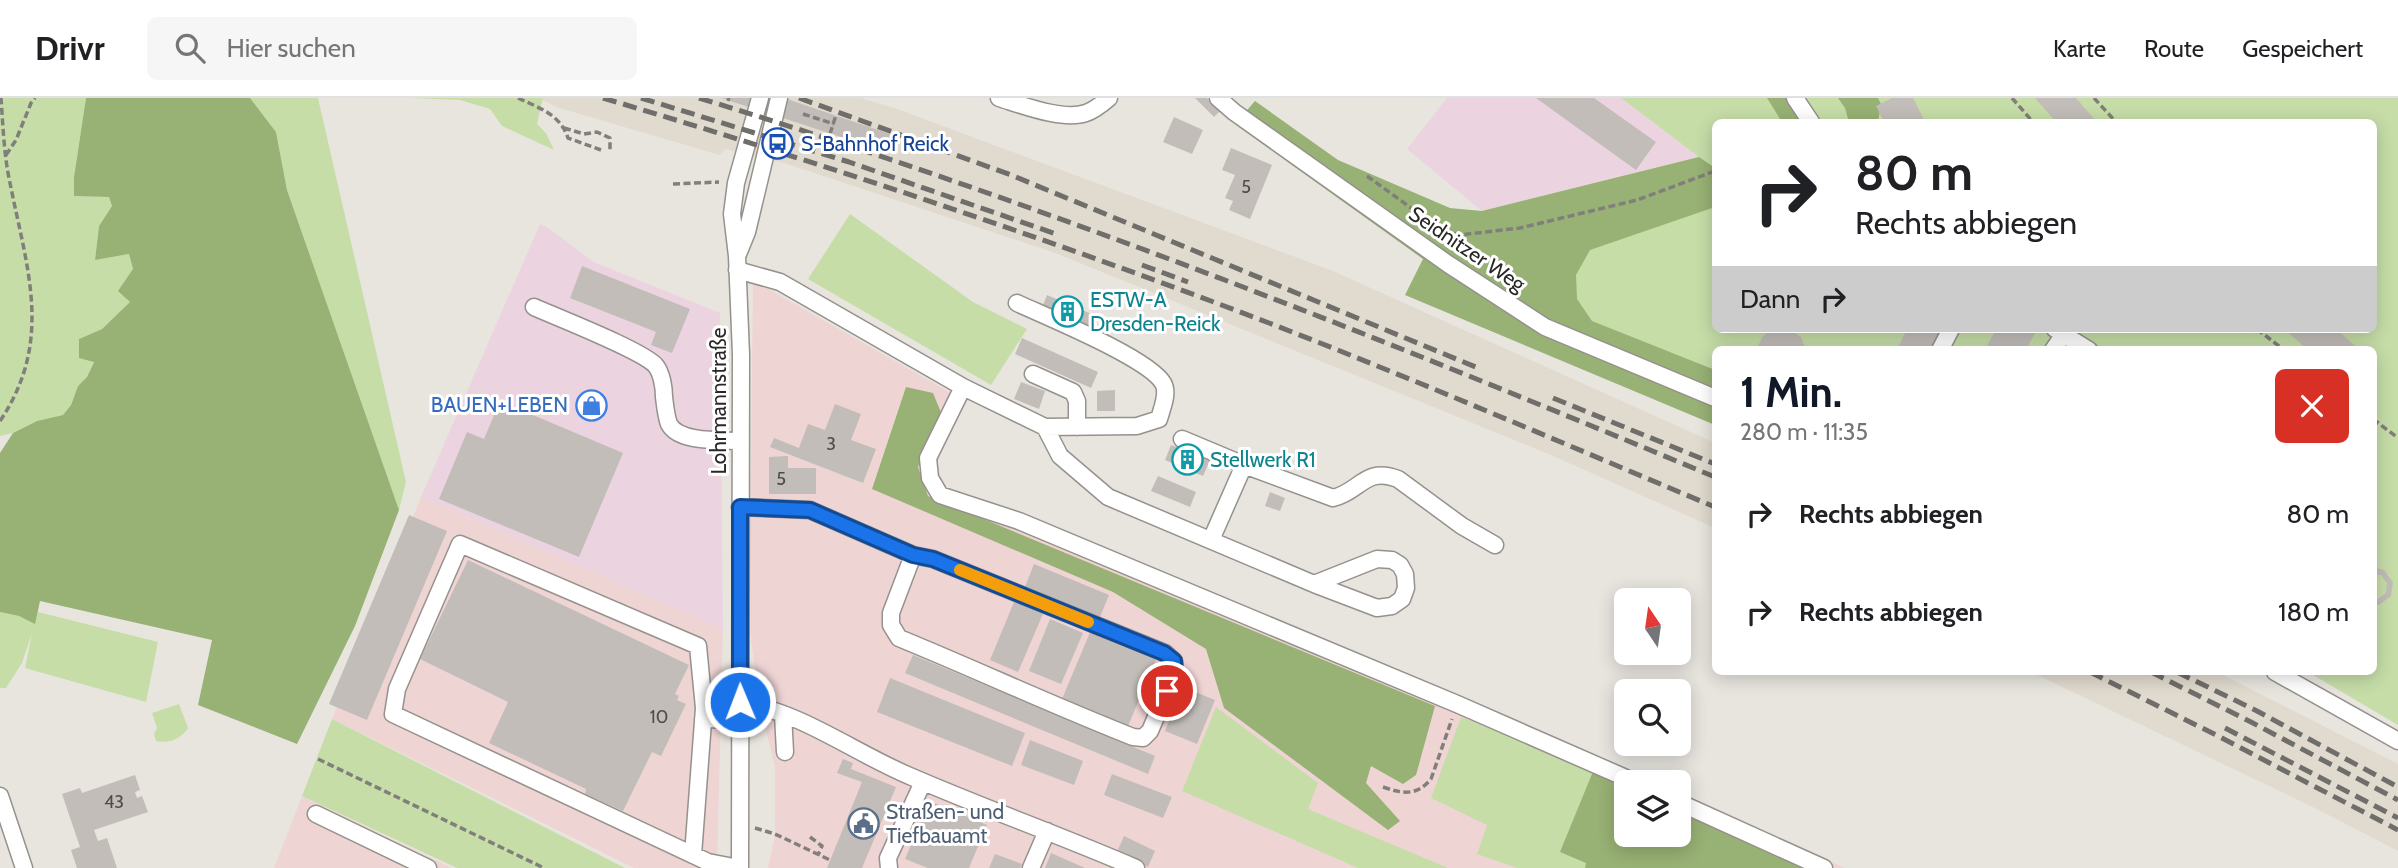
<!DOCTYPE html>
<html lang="de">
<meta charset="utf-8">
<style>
:root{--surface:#fff;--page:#f6f6f6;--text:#202124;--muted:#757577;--line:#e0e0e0;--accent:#111827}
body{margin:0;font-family:Cabin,sans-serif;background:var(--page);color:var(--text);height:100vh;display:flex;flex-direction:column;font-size:26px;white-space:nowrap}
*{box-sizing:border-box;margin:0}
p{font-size:23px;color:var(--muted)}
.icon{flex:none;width:38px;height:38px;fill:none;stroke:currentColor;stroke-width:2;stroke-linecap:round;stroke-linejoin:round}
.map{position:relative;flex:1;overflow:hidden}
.side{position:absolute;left:1712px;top:248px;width:665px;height:329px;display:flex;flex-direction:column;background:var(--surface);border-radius:10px;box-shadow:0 4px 18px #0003}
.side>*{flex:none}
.banner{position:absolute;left:1712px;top:21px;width:665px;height:214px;border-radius:10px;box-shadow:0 4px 18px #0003;background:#fff;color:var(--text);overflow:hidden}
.needle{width:46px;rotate:347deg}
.tools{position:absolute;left:1614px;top:490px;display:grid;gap:14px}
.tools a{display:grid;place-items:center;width:77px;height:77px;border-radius:10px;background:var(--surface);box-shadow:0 4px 18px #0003;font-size:35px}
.pin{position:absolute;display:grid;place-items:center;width:60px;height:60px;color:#fff;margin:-30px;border:4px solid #fff;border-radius:50%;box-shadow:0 2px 7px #0007}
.me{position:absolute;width:77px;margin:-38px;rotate:359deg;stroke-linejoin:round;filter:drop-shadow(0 0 5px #0008)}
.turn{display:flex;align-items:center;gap:24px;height:147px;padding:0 28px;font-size:32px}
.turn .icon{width:91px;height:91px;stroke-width:2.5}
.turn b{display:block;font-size:49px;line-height:60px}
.then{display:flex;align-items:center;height:66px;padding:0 28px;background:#0003;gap:14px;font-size:26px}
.round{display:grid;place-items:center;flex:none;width:74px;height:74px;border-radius:10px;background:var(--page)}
.headline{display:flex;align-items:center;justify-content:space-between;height:119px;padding:0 28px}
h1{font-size:42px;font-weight:700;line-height:52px;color:var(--accent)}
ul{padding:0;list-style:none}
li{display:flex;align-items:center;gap:21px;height:98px;padding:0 28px}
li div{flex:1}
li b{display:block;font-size:26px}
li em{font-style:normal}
header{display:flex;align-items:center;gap:42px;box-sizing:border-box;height:98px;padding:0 35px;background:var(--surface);border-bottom:2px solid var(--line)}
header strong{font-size:33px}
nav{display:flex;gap:38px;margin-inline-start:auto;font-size:24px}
.search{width:490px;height:63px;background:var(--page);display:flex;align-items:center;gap:18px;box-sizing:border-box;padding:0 24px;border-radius:10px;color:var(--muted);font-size:26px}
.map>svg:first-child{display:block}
.commercial{fill:#ebd4e0}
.industrial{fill:#efd4d4}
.built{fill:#e1dace}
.green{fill:#c6dda8;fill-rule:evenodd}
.forest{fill:#98b174}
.building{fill:#c2bdb8}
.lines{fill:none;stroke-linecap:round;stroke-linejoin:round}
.minor-casing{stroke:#95918c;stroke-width:19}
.path{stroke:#817f7b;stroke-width:3.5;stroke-dasharray:7 3.5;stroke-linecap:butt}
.minor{stroke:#fff;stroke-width:16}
.rail{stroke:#6f6e6a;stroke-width:5;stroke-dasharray:14 7;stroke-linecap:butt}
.route-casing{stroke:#114b97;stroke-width:18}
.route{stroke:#1a73e8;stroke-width:12}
.slow{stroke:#f59e0b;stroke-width:12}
.labels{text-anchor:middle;stroke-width:6;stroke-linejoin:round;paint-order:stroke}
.number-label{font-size:18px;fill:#4e4c4a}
.transit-label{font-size:21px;fill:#164399;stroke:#fff;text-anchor:start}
.street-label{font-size:21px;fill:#282725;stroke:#fff}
.culture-label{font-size:21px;fill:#0d838f;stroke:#fff;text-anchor:start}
.shop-label{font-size:21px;fill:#366cbe;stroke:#fff;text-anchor:end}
.service-label{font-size:21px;fill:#4e5e75;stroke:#fff;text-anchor:start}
</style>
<header>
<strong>Drivr</strong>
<div class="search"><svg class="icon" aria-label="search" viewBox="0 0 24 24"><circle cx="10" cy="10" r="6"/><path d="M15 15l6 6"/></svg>Hier suchen</div>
<nav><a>Karte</a><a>Route</a><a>Gespeichert</a></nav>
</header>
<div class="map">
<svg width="2398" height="770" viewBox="0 0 2398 770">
<rect width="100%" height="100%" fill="#e8e5df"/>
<path class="commercial" d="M1447 0H1621L1699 59 1482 113 1407 51Z
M540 126 548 130 594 164 720 215 723 531 421 399Z"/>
<path class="industrial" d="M753 182 967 304 940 350 937 370 949 393 1542 633 1656 684H1626V737H1678V694L1845 770H768L775 736V669L760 608 749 527Z
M421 399 723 531 717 770H634L332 621Z
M302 698 452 770H274Z"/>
<path class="built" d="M536 0H861L900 12 1333 173 1715 345V430L1551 357 1053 154 784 65 725 51 720 57 556 9 548 4Z
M2031 574H2217L2398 666V753L2317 711Z"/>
<path class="green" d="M0 0H86L74 78 75 98 109 99 112 108 99 128 95 162 129 156 133 171 130 204 102 231 79 241 94 263 87 279 78 288 71 307 63 317 37 323 13 335 0 338Z
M250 0H318L406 384 399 412 287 92 276 34Z
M410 0H543L537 26 546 35 554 52 502 28 490 11 460 2Z
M1621 0H2398V627L2308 574H2373V252H1715V287L1563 225 1482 113 1699 59ZM1715 24H2373V231H1715Z
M850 116 973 204 1027 231 991 287 808 181Z
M0 514 19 518 34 525 38 514 158 544 146 604 25 570 32 535 22 565 6 590H0Z
M179 606 188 630C181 641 169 646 156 643L154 636 157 630 152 615Z
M1216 609 1318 685 1308 711 1448 770H1358L1182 693Z
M1461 619 1594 671 1561 754 1587 765 1585 770H1517L1477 756 1487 727 1431 700Z
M332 621 625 770H457L302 698Z"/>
<path class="forest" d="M86 0H250L276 34 287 92 399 412 355 528 297 646 198 607 212 542 40 503 35 526 19 518 0 514V355L13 335 37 323 63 317 71 307 78 288 87 279 94 264 79 260V241L102 231 130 204 118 193 133 171 129 156 95 162 99 128 112 108 109 99 74 98V79Z
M1767 0H1789L1801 23 1782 24Z
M1838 0H1878L1881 6 1878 24H1849L1845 10Z
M1255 3 1338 62 1450 110 1482 113 1699 59 1715 70V109L1590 152 1576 177 1577 201 1592 223 1715 272V327L1405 197 1423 161 1235 26Z
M906 289 933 295 942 317 918 369 928 398 1435 608 1416 677 1403 686 1371 668 1366 685 1400 723 1388 732 1224 610 1206 551 1113 494 872 391Z
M1594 671 1626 685V737H1678V708L1816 770H1585L1586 765 1560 754Z"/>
<path class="building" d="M721 0H784L890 36 884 53Z
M1195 0H1207L1220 13 1214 19Z
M1536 0H1594L1656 44 1636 72Z
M1892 0H1913L1925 24H1884L1876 8Z
M2035 0H2076L2097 24H2056Z
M1174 19 1203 32 1192 56 1163 44Z
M1231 50 1272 67 1250 121 1229 112 1233 103 1225 100 1235 77 1222 72Z
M582 168 690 211 672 255 651 247 656 234 570 200Z
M1047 197 1094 217 1087 232 1041 212Z
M1780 231 1791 233 1801 239 1806 252H1756L1763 238 1770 233Z
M1907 231H1941L1930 252H1897Z
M1996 231H2037L2026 252H1985Z
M2284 231H2336L2360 252H2308Z
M1022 240 1098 274 1091 290 1015 256Z
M1021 284 1045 293 1039 311 1014 301Z
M1115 292V313H1097V293Z
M500 303 623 355 579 459 439 401 467 334 484 341Z
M835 306 861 316 851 342 876 351 863 385 770 349 774 340 799 350 808 326 825 332Z
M1171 347 1210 362 1203 378 1165 362Z
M788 358V370H816V396H769V359Z
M1158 378 1196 394 1190 409 1151 393Z
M1270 394 1285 400 1280 413 1265 408Z
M409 417 447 433 367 622 329 606Z
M468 462 689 567 675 596 679 598 677 602 686 606 661 658 652 654 623 713 585 696 586 691 489 645 508 604 420 561Z
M1034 466 1109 497 1100 519 1025 489Z
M2373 469 2384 472 2393 484 2391 498 2379 507H2373V501H2378L2386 495 2387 485 2381 477 2373 476Z
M1014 504 1043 516 1018 574 990 562Z
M1050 521 1083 535 1061 586 1029 573Z
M1091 532 1157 559 1128 628 1062 601Z
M913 557 1155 658 1148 676 905 575Z
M890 580 1025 635 1012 668 877 614Z
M1183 589 1215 602 1197 646 1165 633Z
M1030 642 1083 663 1074 687 1021 667Z
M843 661 853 665 851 671 896 689 862 770H827L862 684 837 675Z
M1112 676 1172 699 1163 720 1104 697Z
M135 677 140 692 135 694 137 700 142 698 148 714 94 732 98 743 107 740 117 770H77L71 752 80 749 62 696 80 690 82 695Z
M930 703 987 727 969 770H928L905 761Z
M1124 738 1155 753 1148 769 1117 754Z
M1051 755 1085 770H1045Z
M995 756 1022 766 1020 770H989Z"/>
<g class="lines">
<defs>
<path id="minor" d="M999 0C1022 7 1063 23 1086 15 1095 12 1102 6 1109 0
M1218 0 1234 14 1448 166 1545 229 1715 300
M1795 0 1811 24
M738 156 747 134 779 0
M737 172 780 184 963 289 1045 329 1137 328 1159 321C1162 310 1169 295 1163 285 1148 260 1047 219 1017 205
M534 209C556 219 644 253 656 268 662 276 664 290 664 299 665 307 666 318 669 326 679 345 721 342 740 343
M2055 231 2089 252
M1940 252 1951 231
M2053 252 2064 236
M1033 276 1073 294 1077 303V329
M963 289 928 360 930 380 940 397 1019 423 1457 606 1635 684
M1045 329 1060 358 1108 399 1314 486 1377 510 1392 508 1402 501 1406 490 1405 476 1400 467 1392 462 1377 461 1314 486
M1182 341 1244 367
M740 409 810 412 913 457 933 461 1165 555 1174 563 1175 574 1150 633 1143 640 1133 639C1054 608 977 572 899 540L891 527V515L913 457
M1211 442 1244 367 1333 400C1360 394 1365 368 1398 381L1462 428 1495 447
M2275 574 2398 643
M740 604C804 615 854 655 912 679 986 711 1062 738 1136 770
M783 616 785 654
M703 621 741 622
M0 698 24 770
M1678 704 1824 770
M316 716 428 770
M693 757 704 610 698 548 460 446 397 591 393 616 708 764 739 770
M740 770 741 257 737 158 732 116 736 85 760 0
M889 770 888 760 923 684
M1031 770 1047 733"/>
</defs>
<use href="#minor" class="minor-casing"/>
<path class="path" d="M518 0C539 10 560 16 568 40L601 52
M2012 0 2033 24
M2094 0 2116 24
M728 3 729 0
M803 16 834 26
M564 30 584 36 597 34 610 40V53
M830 36 836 17
M6 57 16 42 31 5 35 0
M1367 78 1440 131 1459 137 1520 130 1637 102 1715 73
M673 86 719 84
M2257 231 2284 252
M2239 234 2242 231
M2373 321 2398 340
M0 323C54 243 27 171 10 85 4 58 3 28 1 0
M318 661 544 770
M1383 689C1403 696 1417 698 1431 681L1452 621
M755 730 775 736 830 762
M810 739 822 748 818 757"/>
<use href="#minor" class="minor"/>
<path class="rail" d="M603 0C828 67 1050 141 1269 225 1419 283 1567 347 1715 409
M641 0 849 64 1056 136
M699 0C1046 106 1381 240 1715 379
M799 0 1011 77 1478 270
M1142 167 1188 184
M1553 300 1715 366
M2090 574 2216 637 2398 732
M2151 574 2251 624 2398 702
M2177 574 2257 613 2398 689
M2225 630 2398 720"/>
</g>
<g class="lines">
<defs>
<path id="route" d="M740 604V409L810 412 913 457 933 461 1164 555 1174 563 1175 574 1167 593"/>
</defs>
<use href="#route" class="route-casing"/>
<use href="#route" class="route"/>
<path class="slow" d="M960 472 1088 524"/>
</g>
<defs>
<symbol id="bus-ring" viewBox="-11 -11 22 22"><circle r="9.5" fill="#fff" stroke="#1a4fb4" stroke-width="1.5"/><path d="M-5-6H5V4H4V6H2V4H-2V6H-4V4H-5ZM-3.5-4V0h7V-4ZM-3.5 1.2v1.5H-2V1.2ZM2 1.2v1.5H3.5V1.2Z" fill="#1a4fb4"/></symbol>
<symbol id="building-ring" viewBox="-11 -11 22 22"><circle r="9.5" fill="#fff" stroke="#0f9aa8" stroke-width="1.5"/><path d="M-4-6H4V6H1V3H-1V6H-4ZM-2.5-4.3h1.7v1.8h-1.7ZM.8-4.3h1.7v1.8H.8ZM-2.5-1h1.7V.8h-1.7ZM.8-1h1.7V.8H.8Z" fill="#0f9aa8"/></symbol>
<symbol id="shop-ring" viewBox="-11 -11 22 22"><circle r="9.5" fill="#fff" stroke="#3f7fe0" stroke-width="1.5"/><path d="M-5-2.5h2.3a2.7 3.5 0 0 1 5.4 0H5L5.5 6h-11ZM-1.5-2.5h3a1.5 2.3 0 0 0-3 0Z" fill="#3f7fe0"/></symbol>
<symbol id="civic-ring" viewBox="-11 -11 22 22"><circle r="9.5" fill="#fff" stroke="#5c6f8a" stroke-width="1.5"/><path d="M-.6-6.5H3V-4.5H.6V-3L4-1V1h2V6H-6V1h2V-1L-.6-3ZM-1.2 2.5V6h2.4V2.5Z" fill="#5c6f8a"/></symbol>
</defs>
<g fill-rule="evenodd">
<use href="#bus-ring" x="760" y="28" width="35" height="35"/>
<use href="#building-ring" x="1050" y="196" width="35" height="35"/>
<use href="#shop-ring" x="574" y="290" width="35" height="35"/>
<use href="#building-ring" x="1170" y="344" width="35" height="35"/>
<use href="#civic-ring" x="846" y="708" width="35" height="35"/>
</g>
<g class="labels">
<g class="number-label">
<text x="1246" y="95">5</text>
<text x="831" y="352">3</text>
<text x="781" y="387">5</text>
<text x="659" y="625">10</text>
<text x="114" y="710">43</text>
</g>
<g class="transit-label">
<text x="801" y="53">S-Bahnhof Reick</text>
</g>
<g class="street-label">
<text transform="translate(1467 151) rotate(34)" y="7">Seidnitzer Weg</text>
<text transform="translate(719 303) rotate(-90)" y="7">Lohrmannstraße</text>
</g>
<g class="culture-label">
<text x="1090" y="209">ESTW-A<tspan x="1090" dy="24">Dresden-Reick</tspan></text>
<text x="1210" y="369">Stellwerk R1</text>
</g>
<g class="shop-label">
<text x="568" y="314">BAUEN+LEBEN</text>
</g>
<g class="service-label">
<text x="886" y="721">Straßen- und<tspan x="886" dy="24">Tiefbauamt</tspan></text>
</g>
</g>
</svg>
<div class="tools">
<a><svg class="needle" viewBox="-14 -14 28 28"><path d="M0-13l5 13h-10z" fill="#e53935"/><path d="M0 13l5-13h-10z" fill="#757577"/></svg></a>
<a><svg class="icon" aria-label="search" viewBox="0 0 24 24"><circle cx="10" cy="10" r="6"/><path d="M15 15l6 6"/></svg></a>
<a><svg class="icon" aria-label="layers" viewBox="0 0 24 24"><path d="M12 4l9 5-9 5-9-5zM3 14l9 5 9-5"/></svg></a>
</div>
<div class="pin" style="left:1167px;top:593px;background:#d93025"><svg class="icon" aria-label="arrive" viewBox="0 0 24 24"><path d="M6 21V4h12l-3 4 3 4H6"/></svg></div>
<svg class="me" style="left:740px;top:604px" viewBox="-20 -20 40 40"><circle r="17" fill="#1a73e8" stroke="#fff" stroke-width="3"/><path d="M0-11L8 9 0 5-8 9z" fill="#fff"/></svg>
<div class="banner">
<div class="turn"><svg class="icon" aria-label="right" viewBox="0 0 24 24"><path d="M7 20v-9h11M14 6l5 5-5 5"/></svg><div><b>80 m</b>Rechts abbiegen</div></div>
<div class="then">Dann<svg class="icon" aria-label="right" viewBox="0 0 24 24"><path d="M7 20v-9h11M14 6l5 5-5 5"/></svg></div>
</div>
<section class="side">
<div class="headline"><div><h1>1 Min.</h1><p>280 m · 11:35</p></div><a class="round" style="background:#d93025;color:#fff"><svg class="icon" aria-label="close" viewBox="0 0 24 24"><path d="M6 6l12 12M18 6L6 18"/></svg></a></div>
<ul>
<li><svg class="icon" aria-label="right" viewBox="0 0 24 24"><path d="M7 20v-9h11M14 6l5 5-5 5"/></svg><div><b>Rechts abbiegen</b></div><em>80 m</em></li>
<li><svg class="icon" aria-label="right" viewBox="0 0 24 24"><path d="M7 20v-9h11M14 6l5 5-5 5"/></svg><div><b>Rechts abbiegen</b></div><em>180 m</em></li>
</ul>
</section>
</div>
